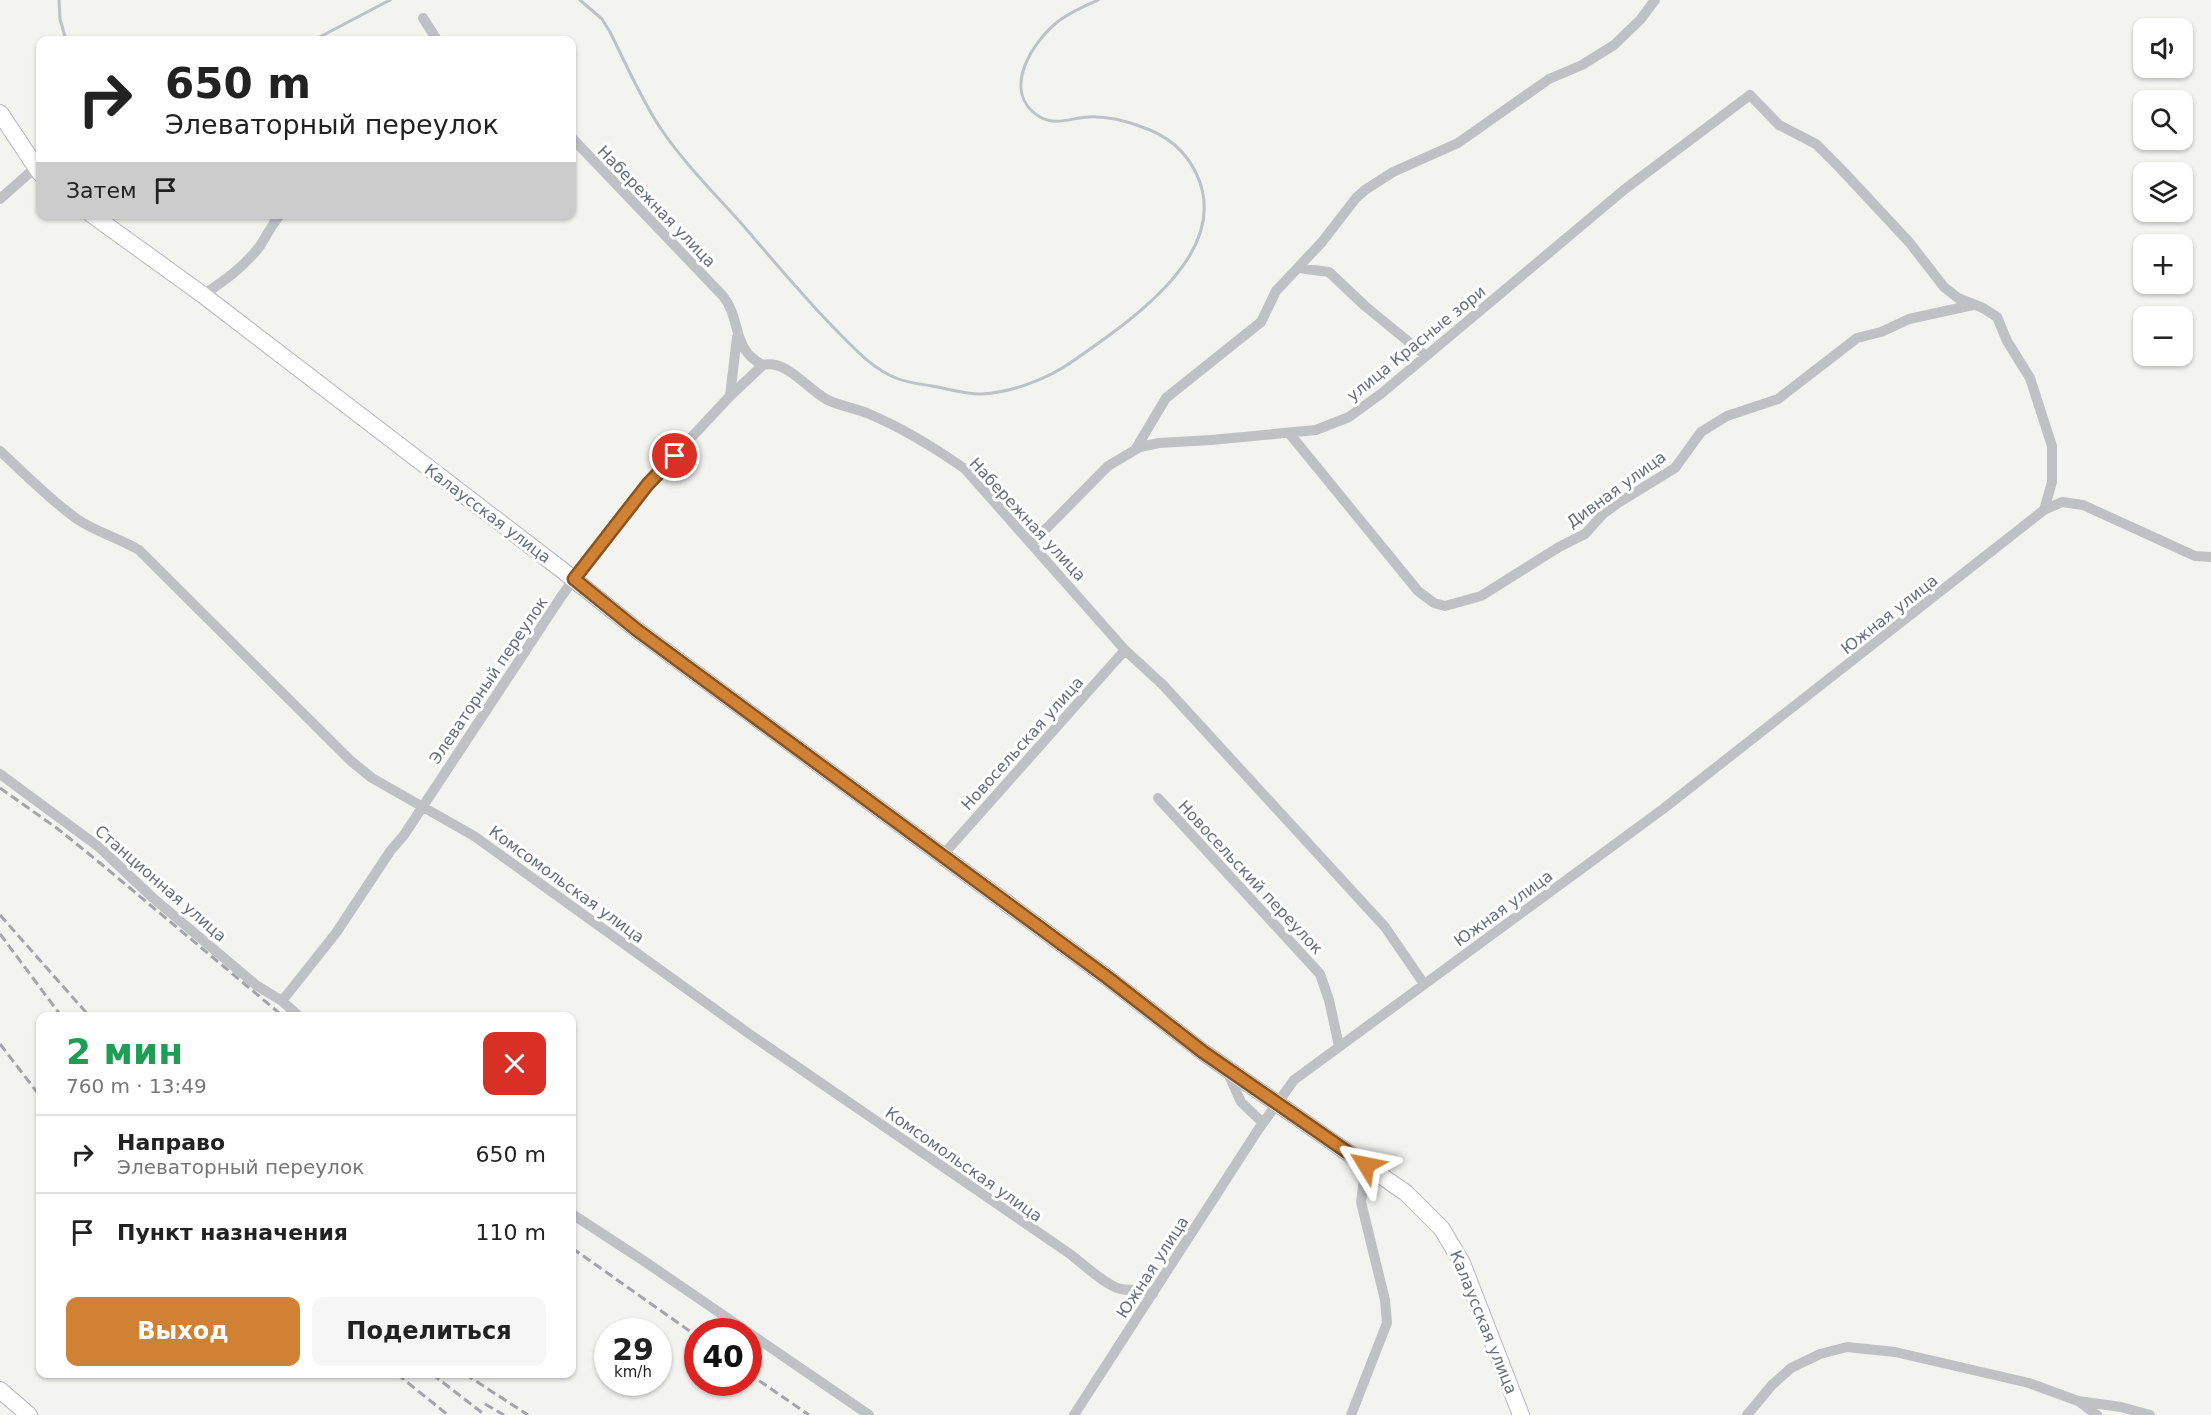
<!DOCTYPE html>
<html lang="ru">
<meta charset="utf-8">
<style>
:root{--surface:#fff;--page:#f6f6f6;--text:#222;--muted:#767676;--line:#e0e0e0;--accent:#d08134}
body{margin:0;font-family:"DejaVu Sans",sans-serif;background:var(--page);color:var(--text);height:100vh;display:flex;flex-direction:column;font-size:22px;white-space:nowrap}
*{box-sizing:border-box;margin:0}
p{font-size:20px;color:var(--muted)}
.icon{flex:none;width:33px;height:33px;fill:none;stroke:currentColor;stroke-width:2;stroke-linecap:round;stroke-linejoin:round}
.map{position:relative;flex:1;overflow:hidden}
.sheet{position:absolute;left:36px;top:1012px;width:540px;height:366px;display:flex;flex-direction:column;background:var(--surface);border-radius:12px;box-shadow:0 2px 4px #0004}
.sheet>*{flex:none}
.top-card{position:absolute;left:36px;top:36px;width:540px;height:183px;border-radius:12px;box-shadow:0 2px 4px #0004;background:#fff;color:var(--text);overflow:hidden}
.fabs{position:absolute;left:2133px;top:18px;display:grid;gap:12px}
.fabs a{display:grid;place-items:center;width:60px;height:60px;border-radius:12px;background:var(--surface);box-shadow:0 2px 4px #0004;font-size:30px}
.speed{position:absolute;left:594px;top:1318px;display:flex;gap:12px;font-size:30px;font-weight:700;text-align:center}
.speed>*{display:grid;place-content:center;width:78px;height:78px;border-radius:50%;background:var(--surface);box-shadow:0 2px 4px #0004;line-height:1}
.speed small{font-size:15px;font-weight:400}
.speed .limit{border:9px solid #d22;background:#fff;color:#111}
.pin{position:absolute;display:grid;place-items:center;width:51px;height:51px;color:#fff;margin:-26px;border:3px solid #fff;border-radius:50%;box-shadow:0 2px 6px #0007}
.me{position:absolute;width:66px;margin:-33px;rotate:305deg;stroke-linejoin:round;filter:drop-shadow(0 0 4px #0008)}
.turn{display:flex;align-items:center;gap:21px;height:126px;padding:0 30px;font-size:27px}
.turn .icon{width:78px;height:78px;stroke-width:2.5}
.turn b{display:block;font-size:42px;line-height:51px}
.then{display:flex;align-items:center;height:57px;padding:0 30px;background:#0003;gap:12px;font-size:22px}
.round{display:grid;place-items:center;flex:none;width:63px;height:63px;border-radius:12px;background:var(--page)}
.headline{display:flex;align-items:center;justify-content:space-between;height:102px;padding:0 30px}
h1{font-size:36px;font-weight:700;line-height:45px;color:#1e9e55}
.button{display:flex;gap:12px;margin-top:auto;padding:12px 30px}
.button a{flex:1;height:69px;border-radius:12px;background:var(--accent);color:#fff;font-size:24px;font-weight:700;line-height:69px;text-align:center}
.button a+a{background:var(--page);color:var(--text)}
ul{padding:0;list-style:none}
li{display:flex;align-items:center;gap:18px;height:78px;padding:0 30px;border-top:2px solid var(--line)}
li div{flex:1}
li b{display:block;font-size:22px}
li em{font-style:normal}
.map>svg:first-child{display:block}
.lines{fill:none;stroke-linecap:round;stroke-linejoin:round}
.stream{stroke:#bdc2c8;stroke-width:3}
.secondary-casing{stroke:#b4b6bc;stroke-width:18}
.street{stroke:#c0c1c5;stroke-width:10}
.secondary{stroke:#fff;stroke-width:16}
.rail{stroke:#a3a5ab;stroke-width:3;stroke-dasharray:9 4.5;stroke-linecap:butt}
.route-casing{stroke:#875422;stroke-width:15}
.route{stroke:#d08134;stroke-width:10}
.labels{text-anchor:middle;stroke-width:6;stroke-linejoin:round;paint-order:stroke}
.street-label{font-size:16px;fill:#666d7e;stroke:#fff}
</style>
<div class="map">
<svg width="2211" height="1415" viewBox="0 0 2211 1415">
<rect width="100%" height="100%" fill="#f3f4f0"/>
<g class="lines">
<path class="stream" d="M59 0 60 19 66 40
M580 0 602 19 610 32C626 64 641 99 661 129 684 163 714 193 741 223 773 260 804 298 839 333 856 350 873 369 896 378 907 383 921 384 932 386 948 389 965 394 981 394 1010 393 1048 379 1073 361 1127 323 1235 253 1196 173 1185 150 1166 135 1142 127 1126 121 1105 116 1088 117 1071 118 1056 126 1040 117 999 92 1033 40 1060 20 1071 12 1085 6 1098 0
M314 40 390 0"/>
<defs>
<path id="secondary" d="M0 113 40 173
M91 214 203 295 562 570 637 630 1108 978 1203 1052 1406 1193 1442 1229 1462 1263 1521 1415
M0 1390 29 1415"/>
</defs>
<use href="#secondary" class="secondary-casing"/>
<path class="street" d="M423 18 437 40
M572 138 723 296C742 320 731 349 763 365 786 359 806 388 826 399 839 406 855 408 869 414 903 428 935 448 965 469L1125 650 1163 685 1385 927 1424 984
M0 199 35 168
M1299 268 1329 272 1365 306 1426 356
M203 295C224 281 244 267 260 246 267 235 272 224 281 214
M730 396 737 337
M1289 433 1418 591 1434 603 1445 606 1481 596 1559 547 1585 534 1603 514 1618 503 1675 468 1701 432 1727 416 1778 399 1857 338 1881 332 1909 319 1973 305
M1135 450 1166 398 1261 322 1276 291 1322 242 1356 198 1365 190 1393 172 1458 143 1549 79 1582 65 1614 45 1640 20 1655 0
M0 451C25 474 49 499 77 519 96 532 119 538 139 550L351 761 372 778 474 836 748 1033 1070 1254C1082 1263 1106 1286 1121 1289 1136 1292 1135 1286 1153 1294
M1032 543 1108 466 1140 447 1159 443 1211 440 1316 430 1349 417 1382 393 1625 189 1750 95 1779 125 1816 144 1840 168 1909 242 1944 287 1958 298 1983 308 1997 317 2007 341 2030 378 2052 446V482L2044 510
M0 774 99 847 153 898 256 985 282 1001 300 1017
M1158 798 1320 974 1329 1000 1339 1046
M942 856 1125 650
M282 1001 336 933 391 850 404 835 561 597 589 558 648 484 730 396 763 365
M1226 1069 1241 1102 1263 1123
M572 1214 644 1261 869 1415
M2081 1403 2097 1415
M1074 1415 1258 1130 1294 1080 1663 809 2044 510 2062 502 2083 505 2195 556 2211 557
M1351 1415 1387 1323 1385 1300 1361 1202 1366 1165
M1747 1415 1772 1385 1791 1368 1820 1354 1847 1347 1895 1352 2029 1383 2078 1401 2121 1407 2150 1415"/>
<use href="#secondary" class="secondary"/>
<path class="rail" d="M0 788 58 829 100 863 284 1017
M0 915 90 1017
M0 934 62 1017
M0 1044 40 1096
M572 1248 698 1337
M748 1373 809 1415
M397 1374 448 1415
M432 1374 485 1415
M465 1374 528 1415
M485 1404 504 1415"/>
</g>
<g class="lines">
<defs>
<path id="route" d="M675 456 648 484 574 579 637 630 1108 978 1203 1052 1366 1165"/>
</defs>
<use href="#route" class="route-casing"/>
<use href="#route" class="route"/>
</g>
<g class="labels">
<g class="street-label">
<text transform="translate(657 206) rotate(46)" y="6">Набережная улица</text>
<text transform="translate(1416 343) rotate(-39)" y="6">улица Красные зори</text>
<text transform="translate(1616 489) rotate(-36)" y="6">Дивная улица</text>
<text transform="translate(488 513) rotate(37)" y="6">Калаусская улица</text>
<text transform="translate(1028 519) rotate(47)" y="6">Набережная улица</text>
<text transform="translate(1889 614) rotate(-38)" y="6">Южная улица</text>
<text transform="translate(488 680) rotate(-56)" y="6">Элеваторный переулок</text>
<text transform="translate(1022 743) rotate(-48)" y="6">Новосельская улица</text>
<text transform="translate(1251 877) rotate(47)" y="6">Новосельский переулок</text>
<text transform="translate(161 883) rotate(41)" y="6">Станционная улица</text>
<text transform="translate(567 884) rotate(36)" y="6">Комсомольская улица</text>
<text transform="translate(1503 908) rotate(-36)" y="6">Южная улица</text>
<text transform="translate(964 1164) rotate(35)" y="6">Комсомольская улица</text>
<text transform="translate(1152 1267) rotate(-57)" y="6">Южная улица</text>
<text transform="translate(1484 1322) rotate(68)" y="6">Калаусская улица</text>
</g>
</g>
</svg>
<div class="fabs">
<a><svg class="icon" aria-label="sound" viewBox="0 0 24 24"><path d="M4 9h4l5-4v14l-5-4H4zM17 9q2 3 0 6"/></svg></a>
<a><svg class="icon" aria-label="search" viewBox="0 0 24 24"><circle cx="10" cy="10" r="6"/><path d="M15 15l6 6"/></svg></a>
<a><svg class="icon" aria-label="layers" viewBox="0 0 24 24"><path d="M12 4l9 5-9 5-9-5zM3 14l9 5 9-5"/></svg></a>
<a>+</a>
<a>−</a>
</div>
<div class="speed"><div>29<small>km/h</small></div><div class="limit">40</div></div>
<div class="pin" style="left:675px;top:456px;background:#d93025"><svg class="icon" aria-label="arrive" viewBox="0 0 24 24"><path d="M6 21V4h12l-3 4 3 4H6"/></svg></div>
<svg class="me" style="left:1366px;top:1165px" viewBox="-20 -20 40 40"><path d="M0-17L14 15 0 8-14 15z" fill="#d08134" stroke="#fff" stroke-width="4"/></svg>
<div class="top-card">
<div class="turn"><svg class="icon" aria-label="right" viewBox="0 0 24 24"><path d="M7 20v-9h11M14 6l5 5-5 5"/></svg><div><b>650 m</b>Элеваторный переулок</div></div>
<div class="then">Затем<svg class="icon" aria-label="arrive" viewBox="0 0 24 24"><path d="M6 21V4h12l-3 4 3 4H6"/></svg></div>
</div>
<section class="sheet">
<div class="headline"><div><h1>2 мин</h1><p>760 m · 13:49</p></div><a class="round" style="background:#d93025;color:#fff"><svg class="icon" aria-label="close" viewBox="0 0 24 24"><path d="M6 6l12 12M18 6L6 18"/></svg></a></div>
<ul>
<li><svg class="icon" aria-label="right" viewBox="0 0 24 24"><path d="M7 20v-9h11M14 6l5 5-5 5"/></svg><div><b>Направо</b><p>Элеваторный переулок</p></div><em>650 m</em></li>
<li><svg class="icon" aria-label="arrive" viewBox="0 0 24 24"><path d="M6 21V4h12l-3 4 3 4H6"/></svg><div><b>Пункт назначения</b></div><em>110 m</em></li>
</ul>
<div class="button"><a>Выход</a><a>Поделиться</a></div>
</section>
</div>
